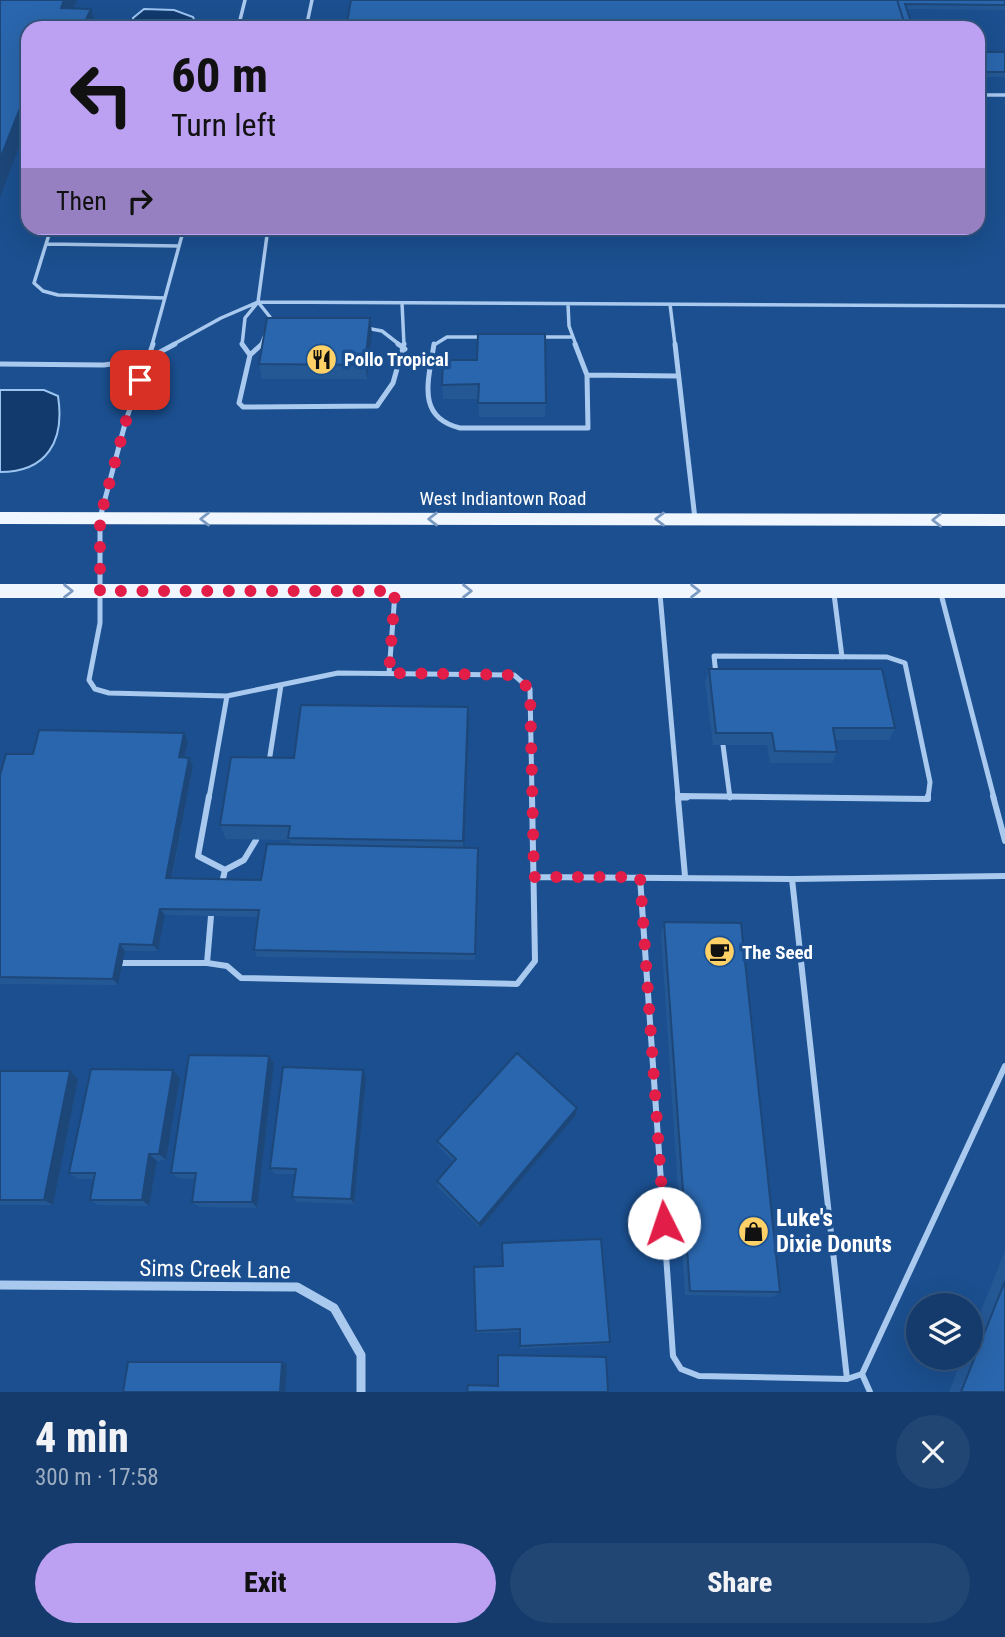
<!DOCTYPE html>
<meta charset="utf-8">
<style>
:root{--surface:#143b6b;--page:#214673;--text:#f1f3f6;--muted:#9dadc1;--line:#33557e;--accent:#bca0f2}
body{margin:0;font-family:"Roboto Condensed",sans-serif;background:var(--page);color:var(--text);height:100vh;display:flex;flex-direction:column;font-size:26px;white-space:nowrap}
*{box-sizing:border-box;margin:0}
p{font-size:23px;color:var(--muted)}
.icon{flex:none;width:38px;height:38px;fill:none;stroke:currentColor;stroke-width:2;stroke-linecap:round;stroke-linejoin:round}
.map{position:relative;height:1392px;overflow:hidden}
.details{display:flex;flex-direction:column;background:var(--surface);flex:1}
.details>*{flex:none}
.banner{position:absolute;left:21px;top:21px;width:964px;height:214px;border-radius:21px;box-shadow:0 7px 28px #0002,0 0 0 2px var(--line);background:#bca0f2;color:#111;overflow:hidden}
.fabs{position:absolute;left:906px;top:1293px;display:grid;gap:14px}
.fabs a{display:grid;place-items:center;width:77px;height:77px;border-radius:50%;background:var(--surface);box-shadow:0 7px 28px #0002,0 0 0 2px var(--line);font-size:35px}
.pin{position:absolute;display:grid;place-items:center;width:60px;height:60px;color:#fff;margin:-30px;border-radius:14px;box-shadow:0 4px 10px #0006}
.me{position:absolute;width:77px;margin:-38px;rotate:356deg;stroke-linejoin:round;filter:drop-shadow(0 0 5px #0008)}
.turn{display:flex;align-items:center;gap:24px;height:147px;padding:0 35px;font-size:32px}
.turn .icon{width:91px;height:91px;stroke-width:2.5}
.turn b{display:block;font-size:49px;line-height:60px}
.then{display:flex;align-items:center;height:66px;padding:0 35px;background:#0003;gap:14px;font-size:26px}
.round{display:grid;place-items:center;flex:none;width:74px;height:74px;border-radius:37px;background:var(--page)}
.headline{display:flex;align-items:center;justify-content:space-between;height:119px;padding:0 35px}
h1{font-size:42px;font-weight:800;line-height:52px}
.cta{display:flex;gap:14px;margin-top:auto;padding:14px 35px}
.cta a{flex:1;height:80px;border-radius:42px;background:var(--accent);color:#111;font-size:28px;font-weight:800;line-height:80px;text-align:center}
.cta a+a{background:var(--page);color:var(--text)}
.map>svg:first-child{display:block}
.water{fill:#123a6d;stroke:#9cc4f0;stroke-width:2}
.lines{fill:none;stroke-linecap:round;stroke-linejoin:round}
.service-far2{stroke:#a9c9ee;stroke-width:3.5}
.service-far1{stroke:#a9c9ee;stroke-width:5}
.service{stroke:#a9c9ee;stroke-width:6}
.minor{stroke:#a9c9ee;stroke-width:9}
.primary{fill:#f0f6ff;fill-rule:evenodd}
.wall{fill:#245895}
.shaded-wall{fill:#1d4779}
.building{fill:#2a66ad;stroke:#1d4779;stroke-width:2}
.oneway{stroke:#7b9ac1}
.route{stroke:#e11d48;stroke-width:12;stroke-dasharray:0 21.6}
.labels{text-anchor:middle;stroke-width:7;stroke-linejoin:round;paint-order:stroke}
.poi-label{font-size:19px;font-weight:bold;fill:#fff;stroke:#1b4f8f;text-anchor:start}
.street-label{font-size:19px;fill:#fff;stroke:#1b4f8f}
.near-poi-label{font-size:23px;font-weight:bold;fill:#fff;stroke:#1b4f8f;text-anchor:start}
.near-street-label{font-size:23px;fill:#fff;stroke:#1b4f8f}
</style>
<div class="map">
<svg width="1005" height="1392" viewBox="0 0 1005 1392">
<rect width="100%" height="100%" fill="#1b4f8f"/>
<path class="water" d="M144 9 174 10 193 17 198 28H133V18Z
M0 390H44L58 396C65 441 47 472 0 472Z"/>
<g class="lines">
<path class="service-far2" d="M238 28 245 0
M306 28 312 0
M978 95H1005
M51 228 34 283 43 291 58 295 165 298
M46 244 179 246
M258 302 270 317 269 322
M402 303 404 345
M568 304 569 326 576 345
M670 304 675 345
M366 328 382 331 400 345
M541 337H573
M152 345 184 228
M172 345 221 318 258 302 1005 306
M242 345 245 318 258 302 268 228
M261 345 265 335
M434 345 447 337H483"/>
<path class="service-far1" d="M153 344 126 420 100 518V623L89 680 95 689 109 693 227 696 338 673 514 675 530 689 532 798
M242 344 250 355 262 344
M398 344 405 349
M434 344C429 379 415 417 460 428H588L587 375 575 344
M675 344 695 519
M250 355 239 403 243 407 377 406 393 383 404 344
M0 364 104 365 147 359 175 344
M587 375 678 376
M660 594 678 798H687
M834 594 842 657
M941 594 994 798
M389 673 395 593
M716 675 714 656 887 657 905 663 930 782 928 798
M723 745 730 798
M269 762 281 685
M209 798 227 696"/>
<path class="service" d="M209 796 198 856 225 870 222 883
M678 796 928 799V796
M993 796 1005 841
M678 798 685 876
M225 870 244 860 256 840
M534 877 792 879 1005 876
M640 877 673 1356 681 1369 699 1376 847 1379 862 1374 1005 1066
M792 879 847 1379
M123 963H207L227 966 241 978 517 984 535 961 532 796
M207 963 211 916
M862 1374 870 1392"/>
<path class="minor" d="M0 1285 297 1287 334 1308 361 1355V1392"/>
<path class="primary" d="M0 512 1005 514V526L0 524Z
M0 584H1005V598H0Z"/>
</g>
<path class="wall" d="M1005 0V10L907 9 346 28Z
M978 52H1005V77H978Z
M372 333 367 379H262L259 364Z
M477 360 546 403 545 417H479L478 399H443L442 385Z
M709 669 895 728 889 740H835L837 752 832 763H770L767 745H713L705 682Z
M469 723 464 847 478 848 475 960 257 957 254 950 258 917 165 915 158 951H125L118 985 0 984V775L33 754 188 741 185 757 189 758 193 766 172 878 261 880 290 844 289 840 226 839 220 825 294 758Z
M664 922 780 1292 773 1297 685 1295 661 935Z
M269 1056 274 1063 257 1208 199 1207 192 1202 195 1179 178 1178 171 1173Z
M173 1070 180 1078 166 1160 157 1161 149 1206 98 1205 90 1200 94 1179H78L69 1173Z
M0 1071 78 1079 53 1205H0Z
M366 1077 354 1204 297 1202 292 1197 295 1174H275L270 1168Z
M577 1108 576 1115 480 1228 438 1187 437 1181 454 1162 439 1147 437 1141Z
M1005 1251V1392H949L962 1358H971V1336Z
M474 1267 610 1342 608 1344 520 1349 519 1332 476 1333Z"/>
<path class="shaded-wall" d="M64 0H77L66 27 61 8Z
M91 9 96 28H82Z
M28 88V124L0 197V159Z
M370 318 372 333 367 379 365 365Z
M468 707 469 723 464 855 463 841Z
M184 733 188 741 183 765 179 757Z
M189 758 193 766 170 885 166 878Z
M160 909 165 915 158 951 153 945Z
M120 944 125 951 118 985 113 979Z
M269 1056 274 1063 257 1208 252 1202Z
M173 1070 180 1078 166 1160 159 1154Z
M363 1070 366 1077 354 1204 351 1199Z
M70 1071 78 1079 53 1205 44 1200Z
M577 1108 576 1115 480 1228 479 1224Z
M149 1154 157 1161 149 1206 142 1200Z
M282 1362 287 1364 285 1392H280Z"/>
<path class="building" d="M0 0H64L61 8 91 9 82 28H28V88L0 159Z
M351 0H897L906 28H346Z
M897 0H1005V5L905 4 913 28H906Z
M978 52H1005V72H978Z
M267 318H370L365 365 259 364Z
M478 334H545L546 403H478L479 384 442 385 443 360H477Z
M709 669H882L895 728H833L837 752 775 751 772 733H716Z
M301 705 468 707 463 841 288 838 290 826 220 825 231 757 294 758Z
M39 730 184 733 179 757 189 758 166 878 261 880 267 844 478 848 475 954 254 950 259 910 160 909 153 945 120 944 113 979 0 977V775L6 754H33Z
M664 922 741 923 780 1292 690 1291Z
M517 1053 577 1108 479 1224 437 1181 456 1159 437 1141Z
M189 1055 269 1056 252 1202H192L196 1173H171Z
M283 1067 363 1070 351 1199 292 1197 296 1169 270 1168Z
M91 1069 173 1070 159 1154H149L142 1200H90L95 1173H69Z
M0 1071H70L44 1200H0Z
M601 1239 610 1342 520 1346V1329L476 1331 474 1267 503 1266 502 1243Z
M1005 1281V1392H961Z
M498 1355 606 1357 608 1392H467L468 1385 498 1386Z
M128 1362H282L280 1392H123Z"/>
<defs><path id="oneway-chevron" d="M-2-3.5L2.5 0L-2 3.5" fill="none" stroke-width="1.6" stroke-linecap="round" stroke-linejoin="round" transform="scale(1.75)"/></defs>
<g class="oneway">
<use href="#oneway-chevron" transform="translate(205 519) rotate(-180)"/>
<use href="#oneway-chevron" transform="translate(433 519) rotate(-180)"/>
<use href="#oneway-chevron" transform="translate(660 519) rotate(-180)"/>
<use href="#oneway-chevron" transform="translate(937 520) rotate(-180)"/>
<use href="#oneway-chevron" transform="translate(68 591)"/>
<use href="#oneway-chevron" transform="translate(467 591)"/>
<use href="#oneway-chevron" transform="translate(695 591)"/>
</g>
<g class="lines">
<path class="route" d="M140 380 126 421 100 518V591H395L389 673 513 675 530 689 534 877H640L664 1223"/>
</g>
<defs>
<symbol id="restaurant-disc" viewBox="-11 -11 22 22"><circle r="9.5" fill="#ffd166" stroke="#1b4f8f"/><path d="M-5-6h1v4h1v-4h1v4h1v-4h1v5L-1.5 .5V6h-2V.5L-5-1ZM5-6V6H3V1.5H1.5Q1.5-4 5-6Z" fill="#111"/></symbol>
<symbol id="cafe-disc" viewBox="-11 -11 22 22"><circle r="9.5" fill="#ffd166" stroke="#1b4f8f"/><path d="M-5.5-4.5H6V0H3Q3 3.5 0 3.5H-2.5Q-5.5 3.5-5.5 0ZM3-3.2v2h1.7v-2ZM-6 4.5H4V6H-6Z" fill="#111"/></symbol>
<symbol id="shop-disc" viewBox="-11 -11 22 22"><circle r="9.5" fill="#ffd166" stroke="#1b4f8f"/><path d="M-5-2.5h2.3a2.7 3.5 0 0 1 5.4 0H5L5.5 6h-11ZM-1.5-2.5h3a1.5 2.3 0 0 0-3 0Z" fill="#111"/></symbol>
</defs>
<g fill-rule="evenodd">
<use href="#restaurant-disc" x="304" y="342" width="35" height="35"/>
<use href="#cafe-disc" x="702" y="934" width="35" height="35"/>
<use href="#shop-disc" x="736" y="1214" width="35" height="35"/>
</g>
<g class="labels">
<g class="poi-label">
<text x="344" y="366">Pollo Tropical</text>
<text x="742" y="959">The Seed</text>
</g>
<g class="street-label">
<text x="503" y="505">West Indiantown Road</text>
</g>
<g class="near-poi-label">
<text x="776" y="1226">Luke's<tspan x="776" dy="26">Dixie Donuts</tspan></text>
</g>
<g class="near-street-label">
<text transform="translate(215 1269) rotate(1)" y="8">Sims Creek Lane</text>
</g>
</g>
</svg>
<div class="fabs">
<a><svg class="icon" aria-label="layers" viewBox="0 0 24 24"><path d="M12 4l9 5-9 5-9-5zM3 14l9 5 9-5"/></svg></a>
</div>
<div class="pin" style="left:140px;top:380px;background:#d93025"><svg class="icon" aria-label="arrive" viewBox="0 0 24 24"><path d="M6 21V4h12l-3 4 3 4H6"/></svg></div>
<svg class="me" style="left:664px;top:1223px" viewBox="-20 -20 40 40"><circle r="19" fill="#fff"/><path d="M0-13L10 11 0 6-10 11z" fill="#e11d48"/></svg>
<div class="banner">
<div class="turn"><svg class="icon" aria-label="left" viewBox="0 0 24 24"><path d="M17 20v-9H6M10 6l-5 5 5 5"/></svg><div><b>60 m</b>Turn left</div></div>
<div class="then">Then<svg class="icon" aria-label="right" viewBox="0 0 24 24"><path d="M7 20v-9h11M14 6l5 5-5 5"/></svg></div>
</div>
</div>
<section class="details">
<div class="headline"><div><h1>4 min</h1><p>300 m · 17:58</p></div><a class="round"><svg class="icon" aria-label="close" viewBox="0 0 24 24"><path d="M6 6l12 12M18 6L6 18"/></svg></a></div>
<div class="cta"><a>Exit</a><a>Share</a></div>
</section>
